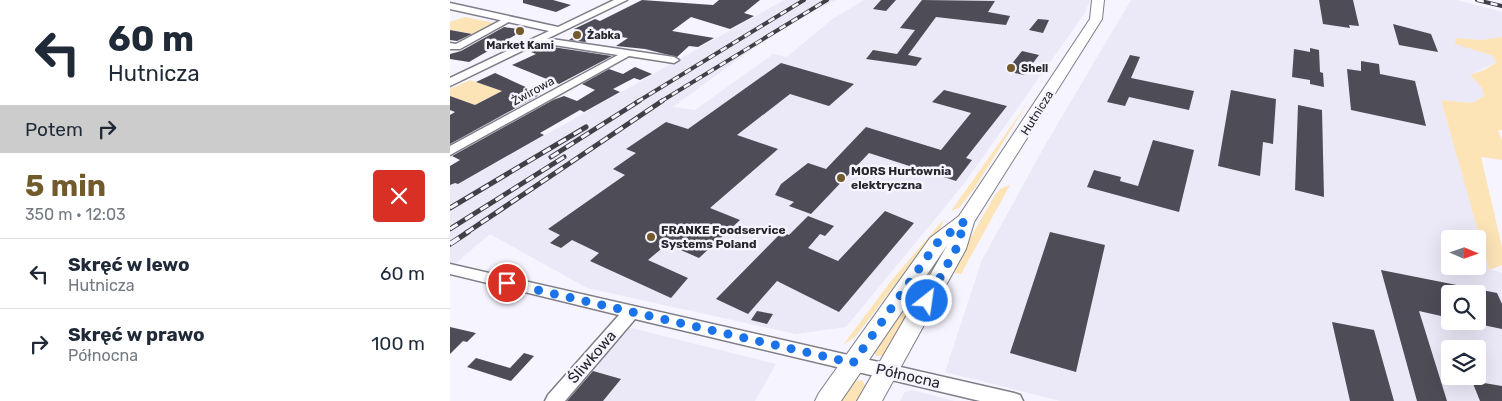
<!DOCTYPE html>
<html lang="pl">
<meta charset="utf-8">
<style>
:root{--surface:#fff;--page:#f2f2f3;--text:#1f2937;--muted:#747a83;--line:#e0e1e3;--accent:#725a2a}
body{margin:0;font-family:Rubik,sans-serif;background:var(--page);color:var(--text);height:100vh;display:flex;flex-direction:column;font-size:19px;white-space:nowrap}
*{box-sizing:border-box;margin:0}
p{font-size:16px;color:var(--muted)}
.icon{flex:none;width:28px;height:28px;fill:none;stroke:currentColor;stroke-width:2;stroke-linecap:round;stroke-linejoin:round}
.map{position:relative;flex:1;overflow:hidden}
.sheet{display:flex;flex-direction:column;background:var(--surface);width:450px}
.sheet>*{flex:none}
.hud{background:#fff;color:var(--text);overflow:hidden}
.needle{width:32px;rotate:92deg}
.controls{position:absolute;left:991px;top:230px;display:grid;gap:10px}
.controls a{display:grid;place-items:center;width:45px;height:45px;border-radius:5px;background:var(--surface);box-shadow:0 5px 20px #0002;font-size:25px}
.pin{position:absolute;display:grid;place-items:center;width:42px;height:42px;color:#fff;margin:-21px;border:2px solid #fff;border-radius:50%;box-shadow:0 1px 5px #0007}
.me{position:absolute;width:55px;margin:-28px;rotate:30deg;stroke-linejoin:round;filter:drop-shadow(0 0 4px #0008)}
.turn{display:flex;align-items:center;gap:18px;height:105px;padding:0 25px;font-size:22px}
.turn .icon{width:65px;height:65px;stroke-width:2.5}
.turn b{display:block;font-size:35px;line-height:42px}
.then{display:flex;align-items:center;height:48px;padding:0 25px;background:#0003;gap:10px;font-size:19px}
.round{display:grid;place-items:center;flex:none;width:52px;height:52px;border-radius:5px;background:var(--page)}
.overview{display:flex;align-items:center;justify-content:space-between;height:85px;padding:0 25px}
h1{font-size:30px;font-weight:700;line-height:38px;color:var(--accent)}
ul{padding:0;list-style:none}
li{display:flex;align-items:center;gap:15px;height:70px;padding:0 25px;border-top:1px solid var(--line)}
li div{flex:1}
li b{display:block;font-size:19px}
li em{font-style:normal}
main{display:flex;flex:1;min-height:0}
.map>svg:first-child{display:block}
.built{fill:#ebe8f8;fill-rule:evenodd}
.green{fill:#fce4b7}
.building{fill:#4e4c56}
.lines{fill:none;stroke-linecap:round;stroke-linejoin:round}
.minor-casing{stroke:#7f7d88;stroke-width:3}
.tertiary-casing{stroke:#7f7d88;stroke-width:3}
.secondary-casing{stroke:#7f7d88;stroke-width:2}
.minor{fill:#fff;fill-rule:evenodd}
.tertiary{fill:#fff;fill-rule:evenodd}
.secondary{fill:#fff;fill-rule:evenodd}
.rail-far2-casing{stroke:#424046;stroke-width:4}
.rail-far1-casing{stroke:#424046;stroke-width:5}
.rail-casing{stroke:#424046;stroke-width:5.5}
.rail-far2{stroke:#f6f4fe;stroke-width:2.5;stroke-dasharray:7;stroke-linecap:butt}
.rail-far1{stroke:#f6f4fe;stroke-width:3;stroke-dasharray:9;stroke-linecap:butt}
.rail{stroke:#f6f4fe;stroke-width:4;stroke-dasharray:11;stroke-linecap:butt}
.route{stroke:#1a73e8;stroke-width:9;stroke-dasharray:0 16.2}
.poi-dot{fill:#725a2a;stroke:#f6f4fe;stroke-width:2}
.labels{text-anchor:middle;stroke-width:5;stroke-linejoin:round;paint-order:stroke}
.far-poi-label{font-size:11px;font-weight:bold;fill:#27262b;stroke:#f6f4fe;text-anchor:start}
.street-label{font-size:12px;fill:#27262b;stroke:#f6f4fe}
.poi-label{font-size:12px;font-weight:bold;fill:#27262b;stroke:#f6f4fe;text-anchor:start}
.near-street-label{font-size:15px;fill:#27262b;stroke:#f6f4fe}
</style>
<main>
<section class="sheet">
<div class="hud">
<div class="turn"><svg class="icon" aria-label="left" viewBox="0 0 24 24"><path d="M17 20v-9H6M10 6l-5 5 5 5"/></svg><div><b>60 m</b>Hutnicza</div></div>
<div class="then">Potem<svg class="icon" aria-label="right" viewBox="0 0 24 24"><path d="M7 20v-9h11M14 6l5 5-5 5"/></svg></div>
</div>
<div class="overview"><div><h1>5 min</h1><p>350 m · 12:03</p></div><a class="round" style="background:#d93025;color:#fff"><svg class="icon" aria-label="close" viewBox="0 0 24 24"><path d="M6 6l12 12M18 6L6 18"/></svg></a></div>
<ul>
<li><svg class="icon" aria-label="left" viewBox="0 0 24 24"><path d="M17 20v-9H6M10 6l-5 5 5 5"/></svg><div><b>Skręć w lewo</b><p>Hutnicza</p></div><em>60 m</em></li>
<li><svg class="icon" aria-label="right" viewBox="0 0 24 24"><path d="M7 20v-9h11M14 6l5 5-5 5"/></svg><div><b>Skręć w prawo</b><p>Północna</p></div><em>100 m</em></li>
</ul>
</section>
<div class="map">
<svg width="1052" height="401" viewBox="0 0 1052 401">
<rect width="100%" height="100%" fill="#f6f4fe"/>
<path class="built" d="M334 0H387L363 11 302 49 223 107 245 110 323 54 337 57 381 20 414 0H640L635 13 513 185 396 327 346 334 137 288 40 234 0 268V180L9 184Z
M681 0H1007L1052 12V37L1031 40 1006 38 1028 51 1041 55 1047 62 1020 75 1032 88 1034 96 1022 103 991 100 1039 269 1052 273V401H611L495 372 532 260 594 147ZM1000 239H1028V266H1000ZM1000 294H1028V321H1000ZM1000 349H1028V376H1000Z
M177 327 326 364 305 401H114Z
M462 390 504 401H450L455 392Z"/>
<path class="green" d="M15 17 45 23 24 34 0 30V22Z
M1052 37V130H1048L1052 140V160L1031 157 1052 247V265L1039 270 991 100 1022 103 1034 96 1032 88 1020 75 1034 70 1047 62 1041 55 1005 44 1006 38 1031 40Z
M20 80 52 91 25 105 0 96V89Z
M579 101 524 189 509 208 501 211Z
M560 185 511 274 504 273 510 256 545 195 550 189Z
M493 220 491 229 451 277 406 336 393 345 441 281Z
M509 227 434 356H426L424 351Z
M412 380 417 388 409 401H389L405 381Z"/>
<path class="building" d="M73 0H103L121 5 106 12 73 3Z
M192 0 263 5 269 0H310L294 13 304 16 280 29 241 17 222 31 264 38 248 47 239 46 227 57 195 49 166 46 178 38 148 34 135 42 119 40 132 31 124 29 145 19 150 21Z
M431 0H446L436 11 423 9Z
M472 0 545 1 538 12 560 16 556 25 486 17 458 55 472 58 466 66 416 59 423 50 447 54 465 30 450 28Z
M869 0H903L909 26 899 25 900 28 873 24Z
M588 19 599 20 593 33 579 30Z
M943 24 981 34 988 52 949 45Z
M54 27 74 30 19 62 0 59V54L11 51Z
M0 30 22 34 7 41 0 40Z
M93 46H96L162 56 109 84 62 65 86 54 81 52Z
M860 48 869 50 870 72 873 73 874 87 860 84V80L842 77 844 49 860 52Z
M572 51 589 55 574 75 556 71Z
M680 55 690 57 681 78 744 91 739 110 679 97 675 106 657 102Z
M911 61 929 64 930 74 965 81 976 126 901 110 897 69 911 71Z
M331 63 404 84 379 106 340 94 287 135 328 149 260 208 290 220 249 258 217 244 198 260 238 278 221 298 140 261 149 253 122 240 111 248 100 243 110 235 98 229 175 175 163 169 186 153 176 149 216 122 238 129Z
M185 67 202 74 190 80 184 78 163 89 170 92 134 112 130 110 90 133 94 135 8 184 5 183 0 185V166L10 160 2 156 103 100 114 96 127 101 145 90 132 84 159 69 173 74Z
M45 73 91 94 0 144V115L5 112 0 110V96L25 105 52 91 26 82Z
M494 90 557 106 516 158 522 160 506 181 419 153 361 214 339 206 344 202 325 195 331 184 358 163 376 169 416 127 491 150 521 113 482 102Z
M781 90 826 99 823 144 813 142 810 176 768 166Z
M848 105 872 110 874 197 845 190Z
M703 140 744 150 729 212 637 187 644 170 671 177 670 181 688 186Z
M435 211 464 223 389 312 327 281 298 314 266 299 332 232 339 235 358 216 384 226 375 236 370 234 358 248 388 261Z
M600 232 655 245 626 372 560 353Z
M931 270 1047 293 1052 304V329L1028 324V294H1000V318L969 311 997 401H967Z
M307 311 323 314 317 324 301 320Z
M882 322 924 330 944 401H900Z
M0 327 26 333 17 342 13 341 0 354Z
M74 353 84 356 61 381 17 367 26 358 60 368Z
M143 371 171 379 153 401H117Z
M1022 381 1052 386V401H1030Z"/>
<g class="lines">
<defs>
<path id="minor" d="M57 17 64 19 10 49H0V43L6 44Z
M88 37 224 57 229 60 224 63 179 56 0 155V146L168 55 85 42V38Z
M0 264 564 393 570 395 573 401H530L185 319 115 401H95L98 395 169 315 0 274Z"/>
<path id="tertiary" d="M164 0H177L0 86V78L99 31 0 9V3L108 27Z"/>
<path id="secondary" d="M642 0H654L652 19 524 222 516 249 432 401H407L498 244 391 401H365L369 393 480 238 509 216 640 19Z"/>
</defs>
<use href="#minor" class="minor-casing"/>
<use href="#tertiary" class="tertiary-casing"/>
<use href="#secondary" class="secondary-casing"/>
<use href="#minor" class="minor"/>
<use href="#tertiary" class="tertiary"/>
<use href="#secondary" class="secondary"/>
<defs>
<path id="rail-far2" d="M1027 0 1052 6
M187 102 354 0
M210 102 377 0"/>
<path id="rail-far1" d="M101 157 189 101
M0 208 136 127
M0 229 114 157
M16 233 212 101"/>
<path id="rail" d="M0 244 18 232"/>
</defs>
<use href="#rail-far2" class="rail-far2-casing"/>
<use href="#rail-far1" class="rail-far1-casing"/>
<use href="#rail" class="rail-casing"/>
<use href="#rail-far2" class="rail-far2"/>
<use href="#rail-far1" class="rail-far1"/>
<use href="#rail" class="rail"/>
</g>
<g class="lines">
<path class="route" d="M57 283 403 363 487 243 515 221 506 249 477 301"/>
</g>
<g class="poi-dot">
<circle cx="70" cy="31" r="5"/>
<circle cx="127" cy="35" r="5"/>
<circle cx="561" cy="68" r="5"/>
<circle cx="391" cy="178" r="5"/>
<circle cx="201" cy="237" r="5"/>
</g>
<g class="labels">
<g class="far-poi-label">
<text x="137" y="39">Żabka</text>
<text x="70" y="49" text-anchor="middle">Market Kami</text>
<text x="571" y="72">Shell</text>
</g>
<g class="street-label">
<text transform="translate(83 91) rotate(-29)" y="4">Żwirowa</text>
<text transform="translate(587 113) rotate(-58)" y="4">Hutnicza</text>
</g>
<g class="poi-label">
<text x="401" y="175">MORS Hurtownia<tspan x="401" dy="14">elektryczna</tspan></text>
<text x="211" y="234">FRANKE Foodservice<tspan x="211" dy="14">Systems Poland</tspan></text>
</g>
<g class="near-street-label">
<text transform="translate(142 357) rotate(-49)" y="5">Śliwkowa</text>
<text transform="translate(458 376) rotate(13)" y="5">Północna</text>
</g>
</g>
</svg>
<div class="controls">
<a><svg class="needle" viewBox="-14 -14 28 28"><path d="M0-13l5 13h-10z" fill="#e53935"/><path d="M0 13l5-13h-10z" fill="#747a83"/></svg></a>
<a><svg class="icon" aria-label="search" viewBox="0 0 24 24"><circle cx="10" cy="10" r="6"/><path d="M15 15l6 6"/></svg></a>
<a><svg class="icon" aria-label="layers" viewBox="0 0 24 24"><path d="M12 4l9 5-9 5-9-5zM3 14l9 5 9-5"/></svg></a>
</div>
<div class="pin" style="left:57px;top:283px;background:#d93025"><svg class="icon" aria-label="arrive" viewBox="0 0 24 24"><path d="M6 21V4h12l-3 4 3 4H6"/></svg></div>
<svg class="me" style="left:477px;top:301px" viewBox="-20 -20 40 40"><circle r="17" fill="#1a73e8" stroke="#fff" stroke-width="3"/><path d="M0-11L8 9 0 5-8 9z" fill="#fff"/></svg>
</div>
</main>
